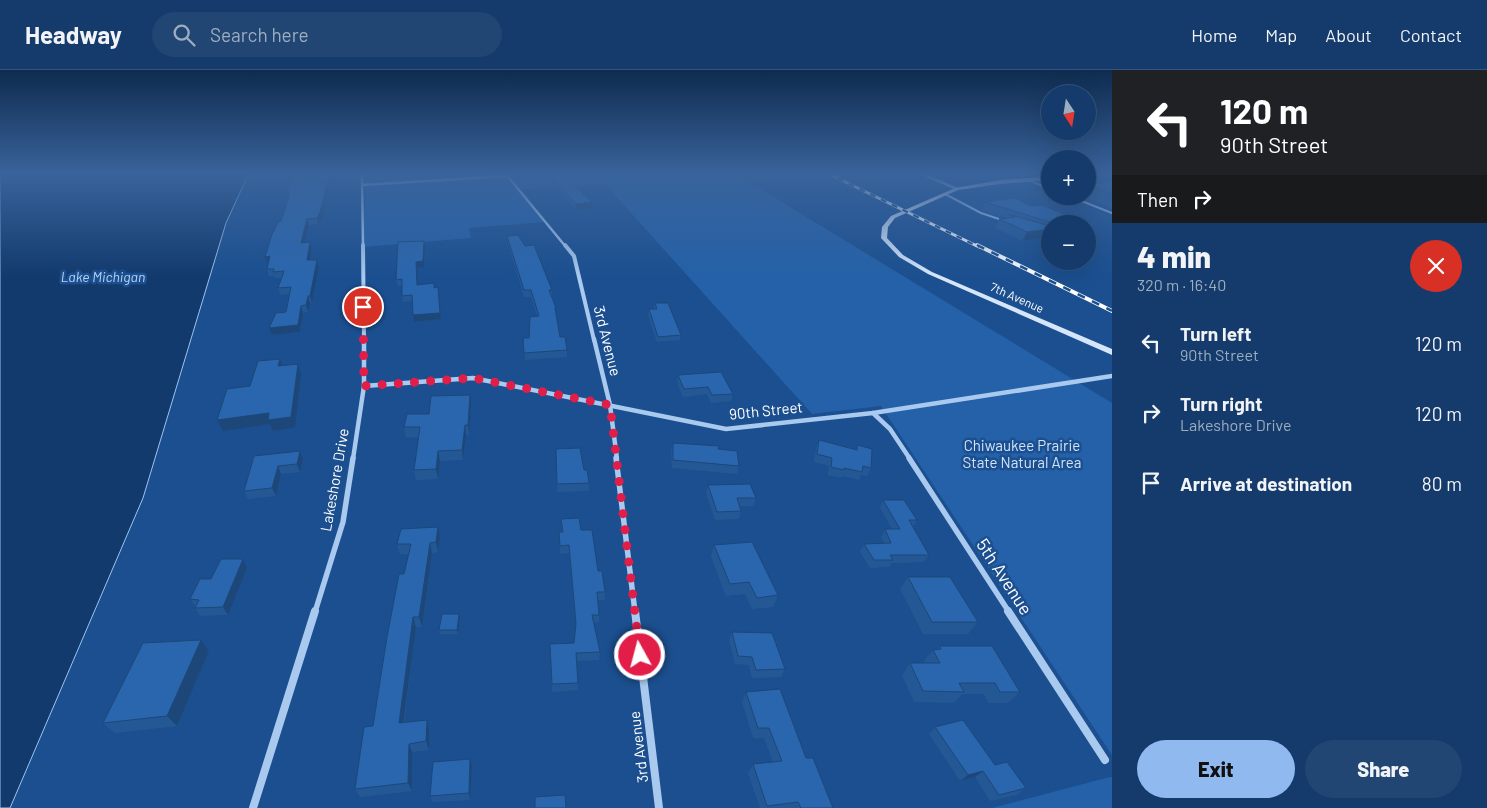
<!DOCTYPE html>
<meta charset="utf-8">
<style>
:root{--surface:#143b6b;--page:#214673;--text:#f1f3f6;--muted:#9dadc1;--line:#33557e;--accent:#90b9f0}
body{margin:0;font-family:Barlow,sans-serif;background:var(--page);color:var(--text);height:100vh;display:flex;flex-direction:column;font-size:19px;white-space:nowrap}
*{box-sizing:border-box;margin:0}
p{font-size:16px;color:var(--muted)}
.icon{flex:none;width:28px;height:28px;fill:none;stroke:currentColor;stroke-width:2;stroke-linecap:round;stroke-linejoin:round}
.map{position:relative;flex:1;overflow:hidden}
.panel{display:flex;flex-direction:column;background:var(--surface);width:375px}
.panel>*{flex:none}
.hud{background:#202124;color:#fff;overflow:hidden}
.needle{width:32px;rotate:168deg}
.buttons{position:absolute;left:1041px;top:15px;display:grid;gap:10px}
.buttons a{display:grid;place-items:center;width:55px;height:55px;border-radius:50%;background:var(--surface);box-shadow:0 5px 20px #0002,0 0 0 1px var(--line);font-size:25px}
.pin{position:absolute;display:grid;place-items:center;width:42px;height:42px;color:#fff;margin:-21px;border:2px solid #fff;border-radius:50%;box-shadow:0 1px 5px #0007}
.me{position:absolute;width:55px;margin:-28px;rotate:353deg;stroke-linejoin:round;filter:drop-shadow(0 0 4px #0008)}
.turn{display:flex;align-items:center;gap:18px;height:105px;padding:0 25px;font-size:22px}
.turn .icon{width:65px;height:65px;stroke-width:2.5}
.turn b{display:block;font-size:35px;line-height:42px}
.then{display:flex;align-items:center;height:48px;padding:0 25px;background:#0003;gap:10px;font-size:19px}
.round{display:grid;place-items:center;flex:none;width:52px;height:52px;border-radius:26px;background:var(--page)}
.overview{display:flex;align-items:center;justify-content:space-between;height:85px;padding:0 25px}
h1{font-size:30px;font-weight:800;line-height:38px}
.primary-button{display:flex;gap:10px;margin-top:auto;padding:10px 25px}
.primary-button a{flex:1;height:58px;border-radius:30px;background:var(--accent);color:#111;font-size:20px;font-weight:800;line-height:58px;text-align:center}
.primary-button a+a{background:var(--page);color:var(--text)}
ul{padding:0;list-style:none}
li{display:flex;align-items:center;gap:15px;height:70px;padding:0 25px}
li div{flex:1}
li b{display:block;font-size:19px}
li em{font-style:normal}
header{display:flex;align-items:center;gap:30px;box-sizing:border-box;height:70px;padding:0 25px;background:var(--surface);border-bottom:1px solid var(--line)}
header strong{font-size:24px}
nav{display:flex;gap:28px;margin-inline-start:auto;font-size:18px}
.search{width:350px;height:45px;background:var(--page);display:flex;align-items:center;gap:12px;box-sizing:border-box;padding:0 18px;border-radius:28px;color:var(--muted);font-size:19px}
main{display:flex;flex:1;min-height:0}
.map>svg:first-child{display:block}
.green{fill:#2461a8}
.water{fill:#123a6d;stroke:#9cc4f0}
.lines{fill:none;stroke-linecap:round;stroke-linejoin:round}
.lane{stroke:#a9c9ee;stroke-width:2}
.street-far4{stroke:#a9c9ee;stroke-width:2.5}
.street-far3{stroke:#a9c9ee;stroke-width:4}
.street-far2{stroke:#a9c9ee;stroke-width:4.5}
.street-far1{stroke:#a9c9ee;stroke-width:5.5}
.street{stroke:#a9c9ee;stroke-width:8}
.secondary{fill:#d6e6fa;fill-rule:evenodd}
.rail-far1-casing{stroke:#fff;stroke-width:3}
.rail-casing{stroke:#fff;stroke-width:4}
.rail-far1{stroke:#1b4f8f;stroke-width:2;stroke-dasharray:6;stroke-linecap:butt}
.rail{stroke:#1b4f8f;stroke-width:2.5;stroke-dasharray:8;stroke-linecap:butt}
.wall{fill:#245895}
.shaded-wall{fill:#1d4779}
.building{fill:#2a66ad;stroke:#1d4779}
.route{stroke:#e11d48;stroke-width:9;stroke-dasharray:0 16.2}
.labels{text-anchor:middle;stroke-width:5;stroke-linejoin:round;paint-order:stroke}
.far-street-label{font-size:12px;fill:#fff;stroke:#1b4f8f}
.far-water-label{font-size:14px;font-style:italic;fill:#b5d3f5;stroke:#1b4f8f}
.street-label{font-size:15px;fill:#fff;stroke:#1b4f8f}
.park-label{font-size:15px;fill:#cfe3fa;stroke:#1b4f8f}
.near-street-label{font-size:18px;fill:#fff;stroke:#1b4f8f}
</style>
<header>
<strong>Headway</strong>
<div class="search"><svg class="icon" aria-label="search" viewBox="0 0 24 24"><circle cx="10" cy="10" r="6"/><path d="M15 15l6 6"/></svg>Search here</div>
<nav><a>Home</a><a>Map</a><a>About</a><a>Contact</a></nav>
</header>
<main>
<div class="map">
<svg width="1112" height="738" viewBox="0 0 1112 738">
<rect width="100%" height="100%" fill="#1b4f8f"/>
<path class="green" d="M367 103H734L1112 333V685L881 336 812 344 605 114 518 120 545 152 469 158 471 168 362 177Z
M1112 707V738H992L1106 708Z"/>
<path class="water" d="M0 103H249L226 153 143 428 10 738H0Z"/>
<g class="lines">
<path class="lane" d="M1028 110 1050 119
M945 124 981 143 1002 150
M1069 126 1112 143"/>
<path class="street-far4" d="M362 103 363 177
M505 103 566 177
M920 103 957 119
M362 115 507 106"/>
<path class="street-far3" d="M363 175 364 270
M565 175 574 186 594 270"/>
<path class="street-far2" d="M594 269 610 335 617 389
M364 316 473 308 726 359 873 343 1112 306
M873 343 890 359 910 389
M353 389 364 316V269"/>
<path class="street-far1" d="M616 388 635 542
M909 388 1009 542
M315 542 343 452 353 388"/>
<path class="street" d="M635 541 659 738
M1008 541 1105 690
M253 738 315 541"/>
<path class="secondary" d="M1108 103 1106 104 1088 106V104Z
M1050 106V110L1000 114 958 120 895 148 888 157 887 168 903 185 932 202 1112 279V285L928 204 899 187 881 168 882 157 891 146 955 118 1000 110Z"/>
<defs>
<path id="rail-far1" d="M827 103 979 177"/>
<path id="rail" d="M977 175 1112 241"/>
</defs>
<use href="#rail-far1" class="rail-far1-casing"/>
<use href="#rail" class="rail-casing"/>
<use href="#rail-far1" class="rail-far1"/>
<use href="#rail" class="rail"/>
</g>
<path class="wall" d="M294 103H332L322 148 318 154 309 155 305 172H310L312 178 310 190H317L319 196 312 233H310L308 242 303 243 300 262 272 265 286 242 289 224 280 225 278 218 281 208H275L274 206H269L267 199 269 193H267L274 161 281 151 288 128 286 123 294 104Z
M941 103H971L944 105Z
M552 107 592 132V138L576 140 552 113Z
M1112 112V138L1082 126H1088V114Z
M985 132 1032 136 1089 154 1088 156V154H1050V167L1022 171 995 158 999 149 1006 148 981 140Z
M507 166 552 220V227L556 238V245L560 267 567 280V287L525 290 523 268H529L537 246 531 227H524L508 173Z
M425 177 424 197 417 198 418 214 434 218 439 224 441 249 414 252 412 231 403 232 402 226V216H398L396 210Z
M655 233 681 265 680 270 657 272 648 245 649 239H654Z
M678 305 733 324 731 331 711 333 707 324 683 327 677 313Z
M471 335 469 365H466L463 390 440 391 438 409 416 410 414 400 419 367 406 368 404 357 429 344Z
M819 370 856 380 857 375 871 398 867 406 861 405 859 410 842 406 841 408 828 405 829 396 814 392 816 378Z
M673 373 718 379 739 396 737 404 672 398 671 381Z
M556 379 584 400 589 413V421L557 422Z
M254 386 303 389 300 402 281 404 276 426 248 429 244 421Z
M708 415 756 428 753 436H740L741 441 739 449 715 450 706 423Z
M883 430 917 450 913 457 929 485 924 492 891 493 889 497 870 498 860 482 864 474 884 473 881 467 885 459H892L880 438Z
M561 449 581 460 598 501 605 522V530H598L599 545V552L594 553 600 582 599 590 577 591 578 620 552 622 550 574 574 573 576 558 569 483 560 484 559 462H562Z
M440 467 438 482 432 483 422 557H416L404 653 427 650 429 659V680L412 682V721L360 727 355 719 373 656 409 484H400L397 474Z
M714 475 778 525 773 537 752 539 745 524 726 526 711 487Z
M243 489 247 498 228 545 200 546 195 538 196 537 190 529 211 509Z
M908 507 978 552 968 564H923L900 519Z
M459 544 460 548 458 564H440L439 560Z
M732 562 785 599 781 607 752 608 749 595 735 594 729 570Z
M940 576 1020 622 1008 633H988L984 624H962L954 633 914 632 902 605 910 593H925L924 591 933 580 937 579Z
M209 581 177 656 115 663 103 653Z
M746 622 806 688 833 738H760L748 703 753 694 773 692 764 668H753L742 632Z
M935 657 995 695 1026 718 1017 725 990 731 975 707 960 711 929 664Z
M470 689 472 696 470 730 433 732 430 726Z"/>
<path class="shaded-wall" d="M330 103H332L322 148 318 154 317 148Z
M592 132V138L576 140V134Z
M307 149 309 155 303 179 301 173Z
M1050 159V167L1022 171 1027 162Z
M424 171 425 177 424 197 417 198 418 221 417 215 416 192Z
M310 172 312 178 309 197 307 190Z
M270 186 273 192 267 193 265 187Z
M317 190 319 196 312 233 310 226Z
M438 217 441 249 414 252 413 245Z
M308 226 310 233 308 242 306 235Z
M301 236 303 243 300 262 272 265 269 258Z
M280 289 284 299 278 296Z
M298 294 301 304 295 357 273 361 270 354 223 361 217 350 269 343Z
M470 325 471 335 469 365 468 355Z
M465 355 466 365 463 390 462 380Z
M300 381 303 389 300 402 297 394Z
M438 381 440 391 438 409 436 399Z
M278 396 281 404 276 426 272 418Z
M438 457 440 467 438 482 436 472Z
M430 473 432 483 422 557 419 547Z
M243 489 247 498 228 545 223 537Z
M459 544 460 548 458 564 457 560Z
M413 547 416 557 402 662 399 653Z
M201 570 209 581 177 656 167 646Z
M427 650 429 659V680L426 671Z
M409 674 412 682V721L408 713Z
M470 689 472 696 470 730 469 723Z
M983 701 975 707 960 711 968 705Z"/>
<path class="building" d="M295 103H330L320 142 317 148 307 149 301 173 310 172 307 190H317L310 226H308L306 235 301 236 298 255 269 258 276 243 286 242 291 217 278 218 284 201 273 202 274 199H267L270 186 265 187 273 161H274L278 152 281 151 290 123H286Z
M556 103H561L592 132 576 134 552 107Z
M1112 112V124L1088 115V114Z
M1014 128 1032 136 1042 135 1089 154H1056L985 132Z
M1008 144 1050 156V159L1027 162 999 149 1015 147Z
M518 165 525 176 534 175 552 220H549L556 238H555L560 267H565L567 280 524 283 523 268H529L530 247 539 246 531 220H524L507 166Z
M424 171 423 191 416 192 417 215 434 213V218L438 217 440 243 413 245 412 225 402 226V209L396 210 398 172Z
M655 233H668L681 265 658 267 649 239H657Z
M280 289 278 296 298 294 291 347 268 350 269 343 217 350 227 319 250 316 258 291Z
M721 302 733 324 712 325 708 317 684 319 678 305Z
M470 325 468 355H465L462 380 438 381 436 399 414 400 420 357H404L407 344H429L431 326Z
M819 370 857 380V375L872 379 871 398 863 396 862 402 844 398V400L831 397 832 388 817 384Z
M673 373 719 376 718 379 737 381 739 396 673 390Z
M580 378 584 400H587L589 413 557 414 556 379Z
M300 381 297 394 278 396 272 418 244 421 254 386Z
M750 414 756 428H737L741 441 717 442 708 415Z
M883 430H904L917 450H909L929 485H890L893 490H874L864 474 891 473 885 459H900Z
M579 448 581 460H592L598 501H602L605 522H597L599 545H592L600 582 576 583 578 613 552 614 550 574 574 573 576 553 569 475 560 476 559 462H563L561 449Z
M438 457 436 472 430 473 419 547H413L399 653 427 650 426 671 409 674 408 713 355 719 364 657 373 656 387 567 399 504H404L411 474H397L401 459Z
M752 472 778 525 757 528 749 512 730 514 714 475Z
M221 489H243L223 537 195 538 199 530 190 529 200 509H211Z
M908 507H950L978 552H932Z
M442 544H459L457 560H439Z
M732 562 772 563 785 599 756 600 752 587 738 586Z
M201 570 167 646 103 653 143 573Z
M940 576H992L1020 622H1000L995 613H959L964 622 923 621 910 593H940L933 580 941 579Z
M780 619 806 688H813L833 738H801L798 732 767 736 753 694 782 691 769 658H758L746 622Z
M963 650 995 695 1007 692 1026 718 999 725 983 701 968 705 935 657Z
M470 689 469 723 430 726 433 692Z
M565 725 566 738H535V727Z"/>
<linearGradient id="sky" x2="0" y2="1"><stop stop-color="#0f2b4f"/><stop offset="0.5" stop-color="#39639b"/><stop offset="1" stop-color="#39639b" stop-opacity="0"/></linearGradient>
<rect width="1112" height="207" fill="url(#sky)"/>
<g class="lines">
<path class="route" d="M363 237 364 316 473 308 610 335 640 585"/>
</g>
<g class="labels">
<g class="far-street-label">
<text transform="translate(1017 228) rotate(24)" y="4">7th Avenue</text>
</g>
<g class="far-water-label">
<text x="103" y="212">Lake Michigan</text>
</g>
<g class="street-label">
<text transform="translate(607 271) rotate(76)" y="5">3rd Avenue</text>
<text transform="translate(766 341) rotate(-6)" y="5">90th Street</text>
<text transform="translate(335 410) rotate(-80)" y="5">Lakeshore Drive</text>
<text transform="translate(639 677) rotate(-97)" y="5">3rd Avenue</text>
</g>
<g class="park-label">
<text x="1022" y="381">Chiwaukee Prairie<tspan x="1022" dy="17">State Natural Area</tspan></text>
</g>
<g class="near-street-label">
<text transform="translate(1004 507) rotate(57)" y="6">5th Avenue</text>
</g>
</g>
</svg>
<div class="buttons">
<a><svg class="needle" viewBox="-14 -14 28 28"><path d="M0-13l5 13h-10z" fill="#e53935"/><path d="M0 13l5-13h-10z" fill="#9dadc1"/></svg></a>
<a>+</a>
<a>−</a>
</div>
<div class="pin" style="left:363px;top:237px;background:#d93025"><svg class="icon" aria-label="arrive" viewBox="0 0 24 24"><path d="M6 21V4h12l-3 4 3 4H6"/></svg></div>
<svg class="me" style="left:640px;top:585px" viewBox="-20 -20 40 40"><circle r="17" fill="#e11d48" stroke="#fff" stroke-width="3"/><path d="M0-11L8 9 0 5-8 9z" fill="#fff"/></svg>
</div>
<section class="panel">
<div class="hud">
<div class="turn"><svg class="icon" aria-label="left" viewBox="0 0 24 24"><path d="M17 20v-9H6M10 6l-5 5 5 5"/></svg><div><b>120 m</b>90th Street</div></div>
<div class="then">Then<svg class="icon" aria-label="right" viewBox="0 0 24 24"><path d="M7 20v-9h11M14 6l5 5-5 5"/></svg></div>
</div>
<div class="overview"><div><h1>4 min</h1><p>320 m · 16:40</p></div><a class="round" style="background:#d93025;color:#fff"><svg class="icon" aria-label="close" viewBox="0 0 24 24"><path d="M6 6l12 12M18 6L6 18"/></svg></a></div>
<ul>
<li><svg class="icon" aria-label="left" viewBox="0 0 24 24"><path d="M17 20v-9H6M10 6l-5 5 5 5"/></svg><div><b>Turn left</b><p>90th Street</p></div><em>120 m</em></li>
<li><svg class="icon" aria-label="right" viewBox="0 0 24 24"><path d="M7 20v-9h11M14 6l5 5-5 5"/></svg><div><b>Turn right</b><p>Lakeshore Drive</p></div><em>120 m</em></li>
<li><svg class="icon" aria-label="arrive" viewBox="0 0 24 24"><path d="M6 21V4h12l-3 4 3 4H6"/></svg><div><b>Arrive at destination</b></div><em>80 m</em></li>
</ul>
<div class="primary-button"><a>Exit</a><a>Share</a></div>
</section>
</main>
